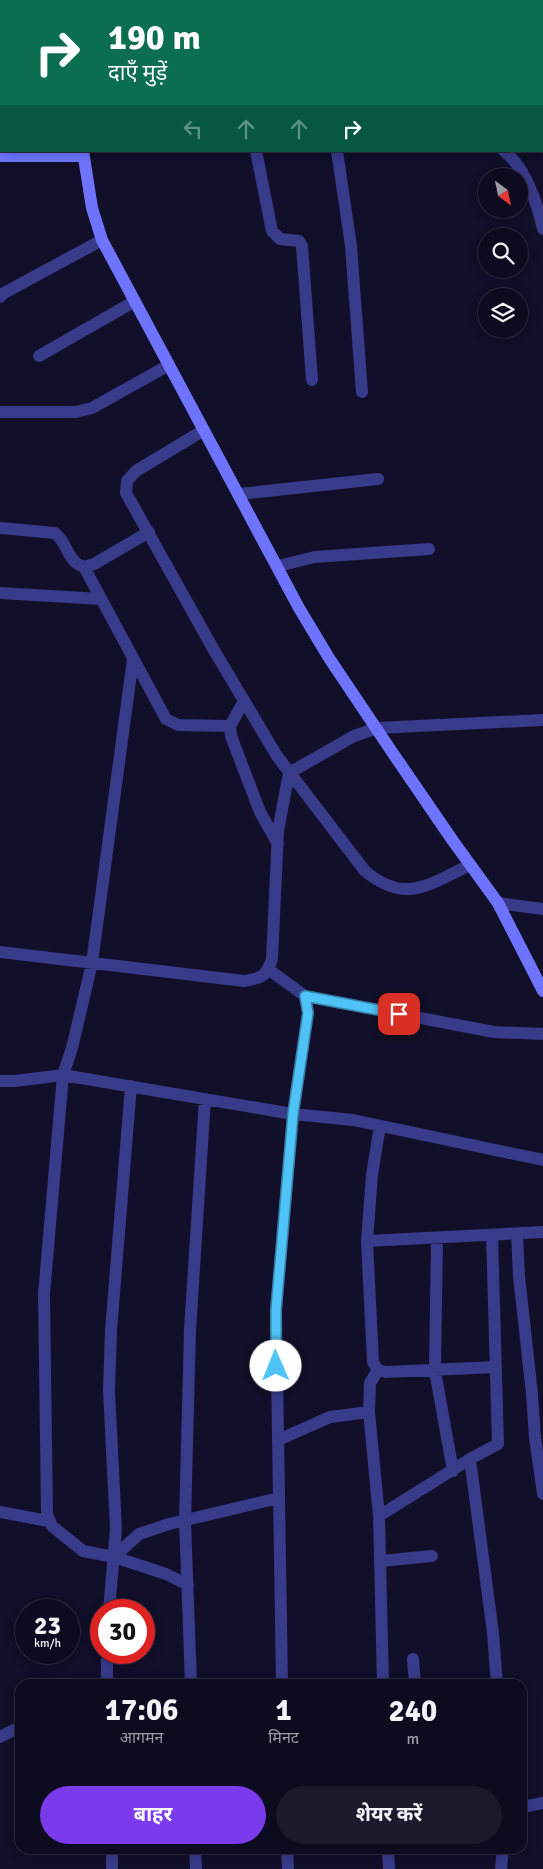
<!DOCTYPE html>
<html lang="hi">
<meta charset="utf-8">
<style>
:root{--surface:#0d0b1f;--page:#1b192c;--text:#f1f3f6;--muted:#9a9ba4;--line:#2d2b3d;--accent:#7c3aed}
body{margin:0;font-family:Signika,"Noto Sans Devanagari",sans-serif;background:var(--page);color:var(--text);height:100vh;display:flex;flex-direction:column;font-size:19px;white-space:nowrap}
*{box-sizing:border-box;margin:0}
p{font-size:16px;color:var(--muted)}
.icon{flex:none;width:28px;height:28px;fill:none;stroke:currentColor;stroke-width:2;stroke-linecap:round;stroke-linejoin:round}
.map{position:relative;flex:1;overflow:hidden}
.details{position:absolute;left:15px;top:1679px;width:512px;height:175px;display:flex;flex-direction:column;background:var(--surface);border-radius:15px;box-shadow:0 2px 12px #0003,0 0 0 1px var(--line)}
.details>*{flex:none}
.top-card{position:absolute;left:0px;top:0px;width:544px;height:152px;box-shadow:0 2px 12px #0003,0 0 0 1px var(--line);background:#0b6e4f;color:#fff;overflow:hidden}
.needle{width:32px;rotate:147deg}
.controls{position:absolute;left:478px;top:168px;display:grid;gap:10px}
.controls a{display:grid;place-items:center;width:50px;height:50px;border-radius:50%;background:var(--surface);box-shadow:0 2px 12px #0003,0 0 0 1px var(--line);font-size:25px}
.speed{position:absolute;left:15px;top:1599px;display:flex;gap:10px;font-size:25px;font-weight:700;text-align:center}
.speed>*{display:grid;place-content:center;width:65px;height:65px;border-radius:50%;background:var(--surface);box-shadow:0 2px 12px #0003,0 0 0 1px var(--line);line-height:1}
.speed small{font-size:12px;font-weight:400}
.speed .limit{border:8px solid #d22;background:#fff;color:#111}
.pin{position:absolute;display:grid;place-items:center;width:42px;height:42px;color:#fff;margin:-21px;border-radius:10px;box-shadow:0 2px 8px #0006}
.me{position:absolute;width:55px;margin:-28px;rotate:359deg;stroke-linejoin:round;filter:drop-shadow(0 0 4px #0008)}
.turn{display:flex;align-items:center;gap:18px;height:105px;padding:0 25px;font-size:22px}
.turn .icon{width:65px;height:65px;stroke-width:2.5}
.turn b{display:block;font-size:35px;line-height:42px}
.lanes{display:flex;align-items:center;height:48px;padding:0 25px;background:#0003;justify-content:center;gap:25px;direction:ltr}
.lanes .off{opacity:.35}
.eta{display:flex;justify-content:space-evenly;align-items:center;height:85px;text-align:center}
.eta b{font-size:30px;font-weight:700;line-height:35px}
.action{display:flex;gap:10px;margin-top:auto;padding:10px 25px}
.action a{flex:1;height:58px;border-radius:30px;background:var(--accent);color:#fff;font-size:20px;font-weight:700;line-height:58px;text-align:center}
.action a+a{background:var(--page);color:var(--text)}
.map>svg:first-child{display:block}
.lines{fill:none;stroke-linecap:round;stroke-linejoin:round}
.street{stroke:#383a8a;stroke-width:12}
.secondary{stroke:#6e74ff;stroke-width:12}
.route-casing{stroke:#337fa1;stroke-width:12}
.route{stroke:#4fc3f7;stroke-width:9}
</style>
<div class="map">
<svg width="543" height="1869" viewBox="0 0 543 1869">
<rect width="100%" height="100%" fill="#110f29"/>
<g class="lines">
<path class="street" d="M200 0V1
M512 0V1
M64 1V0
M0 20H1
M0 83H1
M256 151 272 231 280 239 299 241 302 246 312 380
M337 151 351 246 362 392
M504 151C526 168 537 203 543 229
M0 297 4 293 102 240
M39 356 135 301
M0 412H76L92 408 169 365
M204 430 136 471 127 481 126 493 215 652 277 756 365 871C406 905 429 884 470 865
M239 494 378 479
M0 528 55 533C68 543 67 562 84 567L94 564 149 532
M278 566 315 557 429 549
M84 567 166 719 178 725 230 726
M0 593 101 599
M244 701 230 726 231 736 260 812 278 844
M498 903 543 909
M0 952 244 981C262 978 266 977 272 959L278 831 289 773 354 736 377 728 543 720
M268 969 305 996 308 1013 293 1114 276 1310 282 1684
M305 996 494 1032 543 1034
M0 1081H15L63 1075 72 1048 92 963 133 659
M380 1126 372 1175 367 1241 373 1362 378 1370 386 1372 495 1367
M517 1234 519 1276 532 1394 535 1438 543 1494
M437 1238 435 1371 453 1471
M367 1241 543 1232
M378 1370 370 1383 369 1412 379 1516
M278 1440 330 1417 369 1412
M470 1459 493 1633 497 1684
M0 1512 48 1521
M114 1557 139 1534 169 1524 279 1498
M381 1561 432 1556
M188 1585 166 1574 114 1557 83 1551 52 1526 47 1514 44 1294 63 1075 293 1114 353 1120 543 1160
M109 1610 116 1529 109 1391 111 1330 131 1086
M107 1652V1684
M413 1659 415 1684
M191 1684 185 1521 190 1330 205 1099
M383 1684 379 1516 470 1459 498 1444 492 1235
M0 1737 20 1727
M522 1807 543 1803
M112 1849V1869
M195 1849 196 1869
M287 1849 288 1869
M388 1849 389 1869
M501 1869 503 1849"/>
<path class="secondary" d="M82 0V1
M83 151 92 208 102 240 299 608 329 658 390 749 453 841 498 903 543 991
M0 156H83"/>
</g>
<g class="lines">
<defs>
<path id="route" d="M276 1366V1310L293 1114 308 1013 305 996 399 1014"/>
</defs>
<use href="#route" class="route-casing"/>
<use href="#route" class="route"/>
</g>
</svg>
<div class="controls">
<a><svg class="needle" viewBox="-14 -14 28 28"><path d="M0-13l5 13h-10z" fill="#e53935"/><path d="M0 13l5-13h-10z" fill="#9a9ba4"/></svg></a>
<a><svg class="icon" aria-label="search" viewBox="0 0 24 24"><circle cx="10" cy="10" r="6"/><path d="M15 15l6 6"/></svg></a>
<a><svg class="icon" aria-label="layers" viewBox="0 0 24 24"><path d="M12 4l9 5-9 5-9-5zM3 14l9 5 9-5"/></svg></a>
</div>
<div class="speed"><div>23<small>km/h</small></div><div class="limit">30</div></div>
<div class="pin" style="left:399px;top:1014px;background:#d93025"><svg class="icon" aria-label="arrive" viewBox="0 0 24 24"><path d="M6 21V4h12l-3 4 3 4H6"/></svg></div>
<svg class="me" style="left:276px;top:1366px" viewBox="-20 -20 40 40"><circle r="19" fill="#fff"/><path d="M0-13L10 11 0 6-10 11z" fill="#4fc3f7"/></svg>
<div class="top-card">
<div class="turn"><svg class="icon" aria-label="right" viewBox="0 0 24 24"><path d="M7 20v-9h11M14 6l5 5-5 5"/></svg><div><b>190 m</b>दाएँ मुड़ें</div></div>
<div class="lanes"><svg class="icon off" aria-label="left" viewBox="0 0 24 24"><path d="M17 20v-9H6M10 6l-5 5 5 5"/></svg><svg class="icon off" aria-label="ahead" viewBox="0 0 24 24"><path d="M12 20V5M6 11l6-6 6 6"/></svg><svg class="icon off" aria-label="ahead" viewBox="0 0 24 24"><path d="M12 20V5M6 11l6-6 6 6"/></svg><svg class="icon" aria-label="right" viewBox="0 0 24 24"><path d="M7 20v-9h11M14 6l5 5-5 5"/></svg></div>
</div>
<section class="details">
<div class="eta">
<div><b>17:06</b><p>आगमन</p></div>
<div><b>1</b><p>मिनट</p></div>
<div><b>240</b><p>m</p></div>
</div>
<div class="action"><a>बाहर</a><a>शेयर करें</a></div>
</section>
</div>
